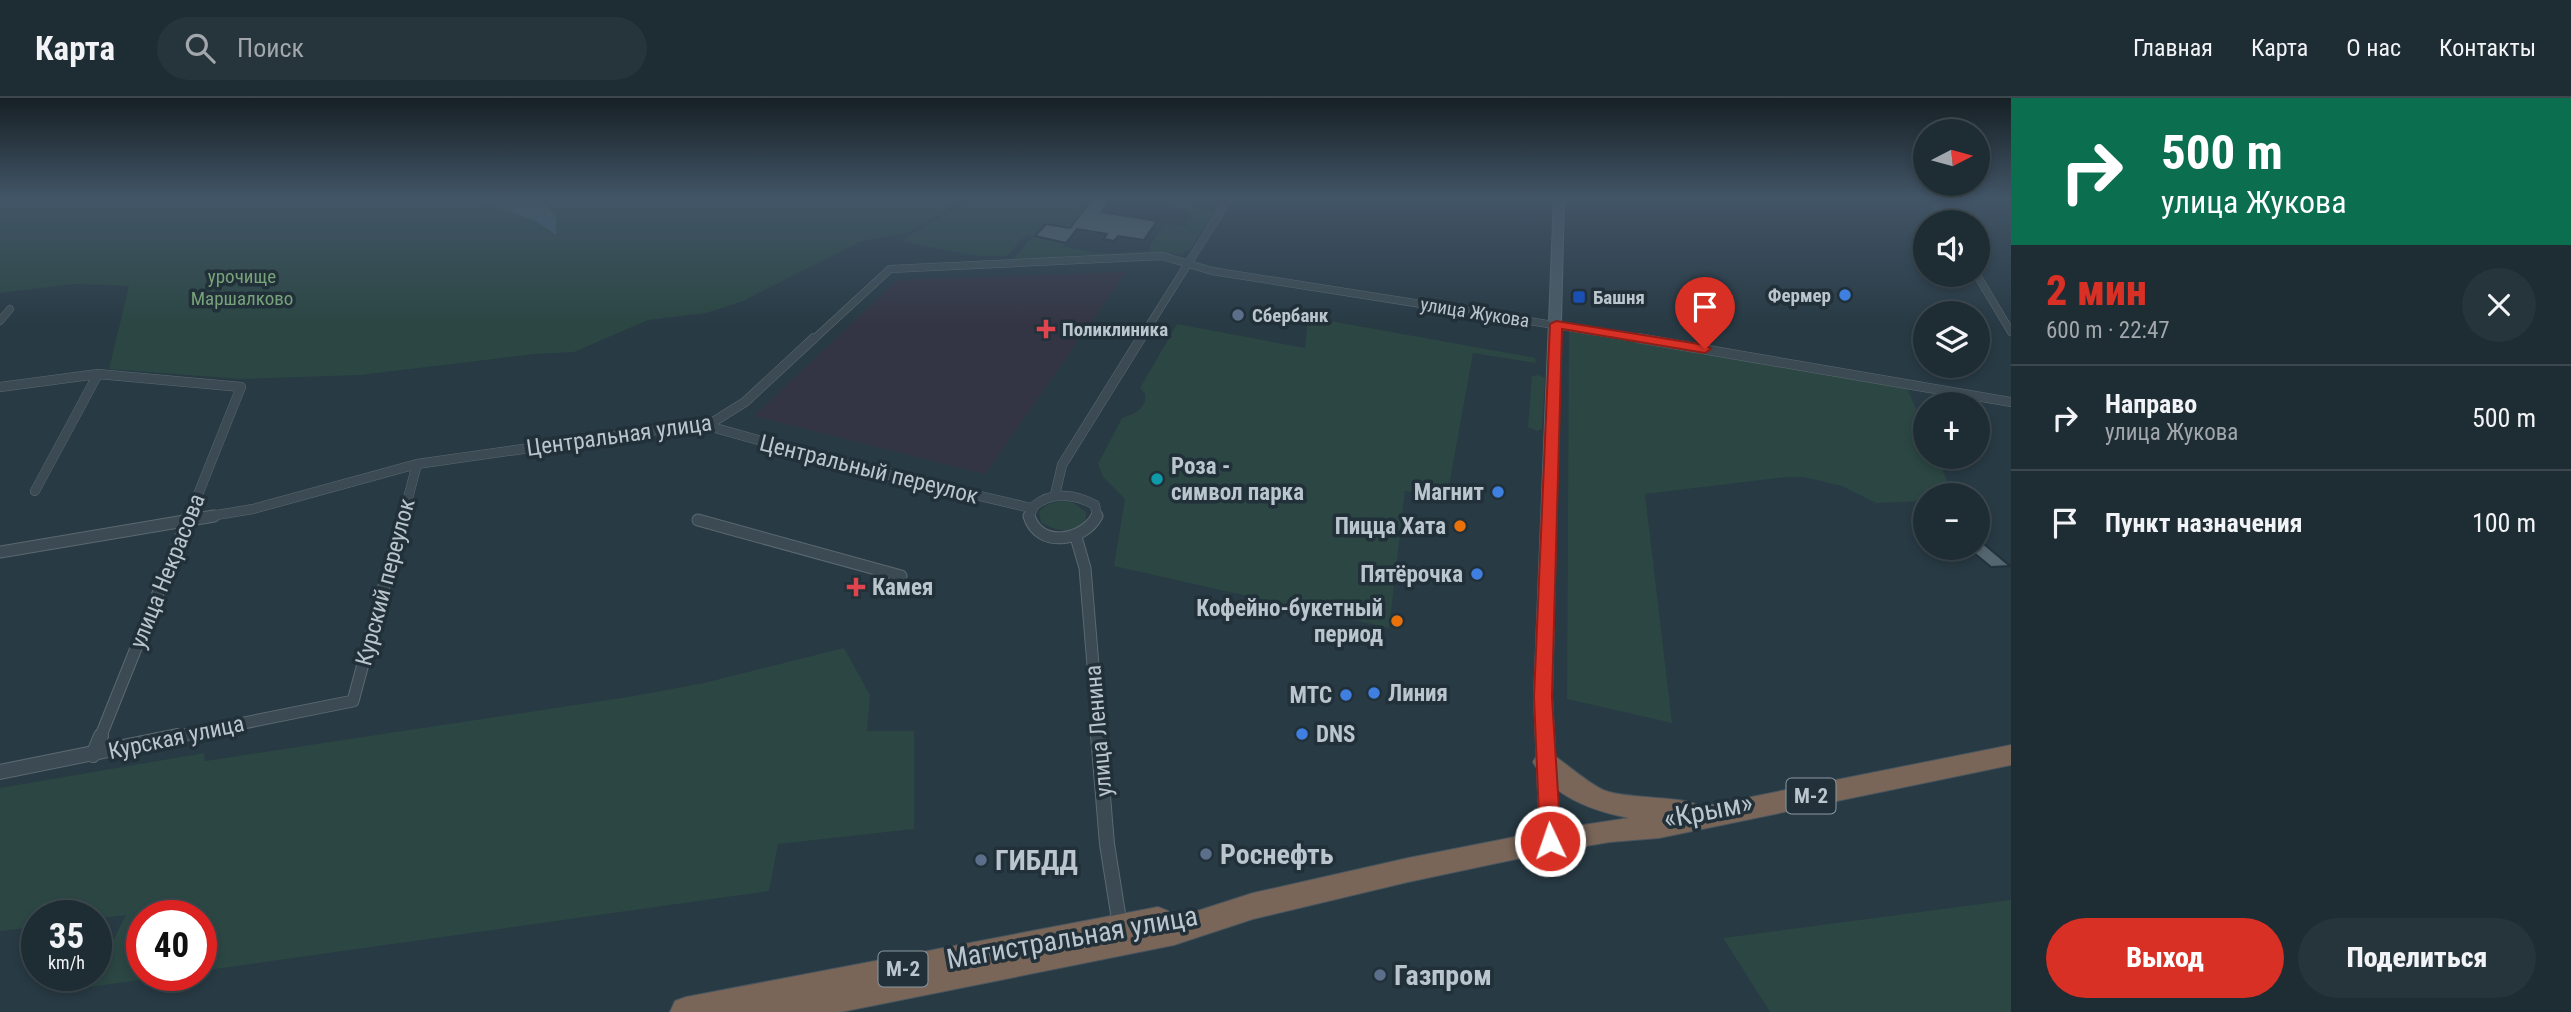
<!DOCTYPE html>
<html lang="ru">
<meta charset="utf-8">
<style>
:root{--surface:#1e2c33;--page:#26343b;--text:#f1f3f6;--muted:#a1a7ac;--line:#3c484e;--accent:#d93025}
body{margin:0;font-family:"Roboto Condensed",sans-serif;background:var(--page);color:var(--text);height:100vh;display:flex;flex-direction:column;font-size:26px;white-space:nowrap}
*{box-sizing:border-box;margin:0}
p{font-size:23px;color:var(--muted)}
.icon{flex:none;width:38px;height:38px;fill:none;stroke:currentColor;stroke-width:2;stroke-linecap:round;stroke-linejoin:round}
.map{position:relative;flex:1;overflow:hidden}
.sheet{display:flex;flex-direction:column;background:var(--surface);width:560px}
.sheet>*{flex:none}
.banner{background:#0b6e4f;color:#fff;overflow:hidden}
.needle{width:46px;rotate:84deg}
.controls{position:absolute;left:1913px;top:21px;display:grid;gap:14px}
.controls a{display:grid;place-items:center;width:77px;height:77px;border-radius:50%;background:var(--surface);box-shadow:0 4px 10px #0003,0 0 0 2px var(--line);font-size:35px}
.speed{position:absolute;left:21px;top:802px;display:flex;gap:14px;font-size:35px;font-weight:700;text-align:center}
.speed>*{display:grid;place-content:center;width:91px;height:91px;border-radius:50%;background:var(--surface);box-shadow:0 4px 10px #0003,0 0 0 2px var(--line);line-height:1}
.speed small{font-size:18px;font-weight:400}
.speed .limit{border:10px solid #d22;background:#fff;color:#111}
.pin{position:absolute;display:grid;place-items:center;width:60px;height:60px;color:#fff;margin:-72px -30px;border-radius:50% 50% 50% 0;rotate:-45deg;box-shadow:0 0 7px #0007}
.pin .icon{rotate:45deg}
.me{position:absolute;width:77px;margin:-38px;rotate:357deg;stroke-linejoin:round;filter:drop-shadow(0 0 5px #0008)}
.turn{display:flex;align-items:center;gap:24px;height:147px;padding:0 35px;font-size:32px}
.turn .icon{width:91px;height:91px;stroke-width:2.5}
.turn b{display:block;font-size:49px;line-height:60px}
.round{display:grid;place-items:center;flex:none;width:74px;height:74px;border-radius:37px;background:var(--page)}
.headline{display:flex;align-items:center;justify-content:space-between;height:119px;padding:0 35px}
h1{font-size:42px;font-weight:800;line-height:52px;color:var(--accent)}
.button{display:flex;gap:14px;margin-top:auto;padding:14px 35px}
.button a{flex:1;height:80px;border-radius:42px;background:var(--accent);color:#fff;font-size:28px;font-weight:800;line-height:80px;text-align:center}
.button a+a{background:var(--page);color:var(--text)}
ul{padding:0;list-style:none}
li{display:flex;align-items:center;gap:21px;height:105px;padding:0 35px;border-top:2px solid var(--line)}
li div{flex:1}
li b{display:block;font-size:26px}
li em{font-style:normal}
header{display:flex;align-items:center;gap:42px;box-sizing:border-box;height:98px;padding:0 35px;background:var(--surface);border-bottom:2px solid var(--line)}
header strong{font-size:33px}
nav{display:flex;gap:38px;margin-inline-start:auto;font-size:24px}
.search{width:490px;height:63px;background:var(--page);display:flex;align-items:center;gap:18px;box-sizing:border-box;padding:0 24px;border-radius:38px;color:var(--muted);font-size:26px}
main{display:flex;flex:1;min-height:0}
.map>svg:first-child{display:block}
.medical{fill:#343544}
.green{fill:#2b4643}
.water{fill:#3e5b6c}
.building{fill:#546770;stroke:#23323b;stroke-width:2}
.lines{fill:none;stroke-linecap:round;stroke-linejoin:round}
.street-far3-casing{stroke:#5b6870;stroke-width:8}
.street-far2-casing{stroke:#5b6870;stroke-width:10}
.street-far1-casing{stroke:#5b6870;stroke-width:13}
.street-casing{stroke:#5b6870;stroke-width:16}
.secondary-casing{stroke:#5b6870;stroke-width:2}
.highway-casing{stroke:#47555e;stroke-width:2}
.street-far3{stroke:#3c4b53;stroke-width:7}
.street-far2{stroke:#3c4b53;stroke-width:9}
.street-far1{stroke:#3c4b53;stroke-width:11}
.street{stroke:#3c4b53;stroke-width:14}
.secondary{fill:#4a5b66;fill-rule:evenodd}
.highway{fill:#796659;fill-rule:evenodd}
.route{fill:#d93025;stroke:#8d1f18;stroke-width:2}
.shop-dot{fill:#3f7fe0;stroke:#213039;stroke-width:2.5}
.transit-dot{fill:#1a4fb4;stroke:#213039;stroke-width:2.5}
.service-dot{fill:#5c6f8a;stroke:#213039;stroke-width:2.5}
.health-dot{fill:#e0444e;stroke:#213039;stroke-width:2.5}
.culture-dot{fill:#0f9aa8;stroke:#213039;stroke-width:2.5}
.food-dot{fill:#e8710a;stroke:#213039;stroke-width:2.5}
.labels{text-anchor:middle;stroke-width:7;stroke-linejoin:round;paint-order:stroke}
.far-park-label{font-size:19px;fill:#78a279;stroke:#213039}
.far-poi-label{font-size:19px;font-weight:bold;fill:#bac5cd;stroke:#213039;text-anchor:start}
.far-street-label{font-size:19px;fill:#bac5cd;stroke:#213039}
.shield{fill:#213039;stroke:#8c98a1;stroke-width:2}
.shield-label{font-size:21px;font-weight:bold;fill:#bac5cd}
.street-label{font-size:23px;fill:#bac5cd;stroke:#213039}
.poi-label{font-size:23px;font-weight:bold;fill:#bac5cd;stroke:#213039;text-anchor:end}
.near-street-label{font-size:28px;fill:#bac5cd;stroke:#213039}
.near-poi-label{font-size:28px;font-weight:bold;fill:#bac5cd;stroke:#213039;text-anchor:start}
</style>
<header>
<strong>Карта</strong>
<div class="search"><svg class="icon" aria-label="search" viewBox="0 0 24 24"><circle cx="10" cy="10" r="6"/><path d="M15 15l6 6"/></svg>Поиск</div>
<nav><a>Главная</a><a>Карта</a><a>О нас</a><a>Контакты</a></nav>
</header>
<main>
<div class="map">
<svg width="2011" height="914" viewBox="0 0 2011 914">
<rect width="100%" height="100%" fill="#283a44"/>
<path class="medical" d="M1126 174 985 376 754 318 898 182Z"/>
<path class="green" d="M0 99H424L426 101 433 99H482L484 104 536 123 556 137 547 107 539 99H985L965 102 909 134 859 144 743 203 706 215 648 222 574 254 535 256 360 277 241 281 109 271 129 188 74 186 0 195Z
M992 99H1094L1087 107 1096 109 1070 130 1046 126 1035 139 1065 146 1063 149 1106 156 1151 153 1150 147 1166 126 1185 129 1198 111 1215 114 1190 152 1179 156 1011 164 1033 138 1026 137 1007 158H979L903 144 904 141 968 103Z
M1103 99H1148L1201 104 1193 116H1187L1186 112Z
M1308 219 1535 260 1536 265 1473 255 1447 399 1405 393 1389 530 1114 468 1125 401 1103 379 1098 366 1122 320C1134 316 1147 311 1145 296L1140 290 1177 226 1305 250Z
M1569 232 1907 290 1925 332V359H1937L1953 397H1925V403L1876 405 1842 388 1803 379H1787L1645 396 1672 625 1567 601Z
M1539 277 1545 280 1542 331 1537 333 1528 329 1532 278Z
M1065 403 1074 405 1086 414C1089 438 1054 435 1041 424L1039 414C1046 405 1055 404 1065 403Z
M844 550 870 597 867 633H914V731L778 746 769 793 201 873V817H142V877H176L90 889 126 817 96 821V817H37V829L0 833V690L204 655 205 663 628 599 704 585Z
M2011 802V914H1770L1723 840Z"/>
<path class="water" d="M482 99H539L556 119V137L536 123 483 104Z"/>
<path class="building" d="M1094 99 1112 100 1101 114 1157 123 1144 142 1118 138 1114 143 1104 141 1107 136 1077 131 1066 145 1035 138 1046 126 1070 130Z
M1978 441 2010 468 1991 469 1968 450H1978Z"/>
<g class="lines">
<defs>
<path id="street-far3" d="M1932 99 1947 124
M1977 177 2011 234
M0 223 10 211
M813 242 890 171 1162 158 1212 173 1649 242
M1140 242 1230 99"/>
<path id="street-far2" d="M1638 240 2011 304
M0 289 98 276 241 289 189 419
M708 328 855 369 1031 410
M35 393 98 276
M1055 397 1062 367 1141 240
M204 419 253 411 417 366 713 324 745 304 814 240
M403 419 417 366
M1029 419 1034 408C1052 393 1075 396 1095 407L1097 419"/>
<path id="street-far1" d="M1029 418C1039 451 1084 443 1097 418
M698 422 901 478
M1076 439 1085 470 1099 640
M0 454 214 418
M100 640 189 418
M169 640 353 603 403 418"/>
<path id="street" d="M1098 638 1107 746 1120 828
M93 657 101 638
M0 674 177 638"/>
<path id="secondary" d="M1554 99H1564L1552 599 1560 743 1557 749 1550 752 1543 749 1540 743 1534 599Z"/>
<path id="highway" d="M2011 647V667L1659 740 1610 744 1550 754 1408 784 1253 821 1174 847 841 914H670L675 903 686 899 1158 809 1168 813 1172 821 1253 795 1408 760 1550 732 1629 720C1593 713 1552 699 1533 664L1537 657C1540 656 1544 654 1547 654 1555 655 1588 687 1606 693 1631 702 1685 697 1701 709Z"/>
</defs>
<use href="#street-far3" class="street-far3-casing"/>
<use href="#street-far2" class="street-far2-casing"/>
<use href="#street-far1" class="street-far1-casing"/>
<use href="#street" class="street-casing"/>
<use href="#secondary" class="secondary-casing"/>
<use href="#highway" class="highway-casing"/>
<use href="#street-far3" class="street-far3"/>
<use href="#street-far2" class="street-far2"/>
<use href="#street-far1" class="street-far1"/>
<use href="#street" class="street"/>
<use href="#secondary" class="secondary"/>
<use href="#highway" class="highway"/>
</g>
<linearGradient id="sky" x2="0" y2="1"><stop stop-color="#162025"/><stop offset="0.44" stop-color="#425567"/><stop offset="1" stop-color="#425567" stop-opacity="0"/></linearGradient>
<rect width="2011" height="227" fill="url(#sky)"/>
<path class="route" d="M1556 223 1705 247 1711 251 1705 255 1562 231 1552 599 1561 743 1558 750 1550 752 1543 750 1540 743 1534 599 1550 226Z"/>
<g class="shop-dot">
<circle cx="1845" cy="197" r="7"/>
<circle cx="1498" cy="394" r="7"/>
<circle cx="1477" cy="476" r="7"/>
<circle cx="1374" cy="595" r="7"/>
<circle cx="1346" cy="597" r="7"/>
<circle cx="1302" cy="636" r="7"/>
</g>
<rect class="transit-dot" x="1572" y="192" width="14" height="14" rx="3.5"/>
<g class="service-dot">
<circle cx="1238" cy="217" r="7"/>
<circle cx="1206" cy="756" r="7"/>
<circle cx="981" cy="762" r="7"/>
<circle cx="1380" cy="877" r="7"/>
</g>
<g class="health-dot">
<path d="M1042.5 220.5h7v7h7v7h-7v7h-7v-7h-7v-7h7z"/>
<path d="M852.5 478.5h7v7h7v7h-7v7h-7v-7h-7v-7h7z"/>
</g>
<circle class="culture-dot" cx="1157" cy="381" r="7"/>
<g class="food-dot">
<circle cx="1460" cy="428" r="7"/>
<circle cx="1397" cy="523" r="7"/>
</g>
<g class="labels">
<g class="far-park-label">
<text x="242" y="185">урочище<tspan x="242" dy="22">Маршалково</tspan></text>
</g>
<g class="far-poi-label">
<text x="1831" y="204" text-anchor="end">Фермер</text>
<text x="1593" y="206">Башня</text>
<text x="1252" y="224">Сбербанк</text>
<text x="1062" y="238">Поликлиника</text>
</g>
<g class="far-street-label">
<text transform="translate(1475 214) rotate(9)" y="7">улица Жукова</text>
</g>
<g class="shield">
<rect x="1786.5" y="680.5" width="49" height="35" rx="5"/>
<rect x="878.5" y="853.5" width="49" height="35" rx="5"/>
</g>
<g class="shield-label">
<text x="1811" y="705">М-2</text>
<text x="903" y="878">М-2</text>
</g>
<g class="street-label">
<text transform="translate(619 337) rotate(-8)" y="8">Центральная улица</text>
<text transform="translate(869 371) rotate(14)" y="8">Центральный переулок</text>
<text transform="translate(167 473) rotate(-68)" y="8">улица Некрасова</text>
<text transform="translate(385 484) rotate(-75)" y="8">Курский переулок</text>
<text transform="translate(1098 633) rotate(-95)" y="8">улица Ленина</text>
<text transform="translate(176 639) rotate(-12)" y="8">Курская улица</text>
</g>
<g class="poi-label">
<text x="1171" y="376" text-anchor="start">Роза -<tspan x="1171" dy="26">символ парка</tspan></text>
<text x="1484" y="402">Магнит</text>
<text x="1446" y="436">Пицца Хата</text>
<text x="1463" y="484">Пятёрочка</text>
<text x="872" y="497" text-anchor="start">Камея</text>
<text x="1383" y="518">Кофейно-букетный<tspan x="1383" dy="26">период</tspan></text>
<text x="1388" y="603" text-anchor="start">Линия</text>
<text x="1332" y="605">МТС</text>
<text x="1316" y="644" text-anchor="start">DNS</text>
</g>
<g class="near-street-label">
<text transform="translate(1708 712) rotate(-11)" y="10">«Крым»</text>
<text transform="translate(1072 839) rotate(-10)" y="10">Магистральная улица</text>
</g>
<g class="near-poi-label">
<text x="1220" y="766">Роснефть</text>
<text x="995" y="772">ГИБДД</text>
<text x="1394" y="887">Газпром</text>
</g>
</g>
</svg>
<div class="controls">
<a><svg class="needle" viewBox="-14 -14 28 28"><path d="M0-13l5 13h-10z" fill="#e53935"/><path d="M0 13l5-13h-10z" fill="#a1a7ac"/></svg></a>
<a><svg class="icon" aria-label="sound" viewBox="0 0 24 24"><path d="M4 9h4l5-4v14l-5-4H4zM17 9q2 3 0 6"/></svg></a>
<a><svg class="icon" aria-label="layers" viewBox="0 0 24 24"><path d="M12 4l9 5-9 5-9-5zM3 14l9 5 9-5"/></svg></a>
<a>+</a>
<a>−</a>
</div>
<div class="speed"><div>35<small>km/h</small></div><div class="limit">40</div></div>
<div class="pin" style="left:1705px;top:251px;background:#d93025"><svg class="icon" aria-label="arrive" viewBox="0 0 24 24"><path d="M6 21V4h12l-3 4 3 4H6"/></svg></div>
<svg class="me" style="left:1550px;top:743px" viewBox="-20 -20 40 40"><circle r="17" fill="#d93025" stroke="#fff" stroke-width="3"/><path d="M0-11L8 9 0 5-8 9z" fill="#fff"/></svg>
</div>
<section class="sheet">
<div class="banner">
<div class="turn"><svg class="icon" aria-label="right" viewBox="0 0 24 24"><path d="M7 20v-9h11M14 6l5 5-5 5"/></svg><div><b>500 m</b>улица Жукова</div></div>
</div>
<div class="headline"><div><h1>2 мин</h1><p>600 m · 22:47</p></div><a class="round"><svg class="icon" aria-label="close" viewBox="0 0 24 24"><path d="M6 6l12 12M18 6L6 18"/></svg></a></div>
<ul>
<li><svg class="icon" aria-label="right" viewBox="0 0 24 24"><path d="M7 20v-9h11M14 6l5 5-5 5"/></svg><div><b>Направо</b><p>улица Жукова</p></div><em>500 m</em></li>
<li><svg class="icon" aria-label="arrive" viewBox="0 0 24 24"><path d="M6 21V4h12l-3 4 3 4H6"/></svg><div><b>Пункт назначения</b></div><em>100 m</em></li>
</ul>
<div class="button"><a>Выход</a><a>Поделиться</a></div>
</section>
</main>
